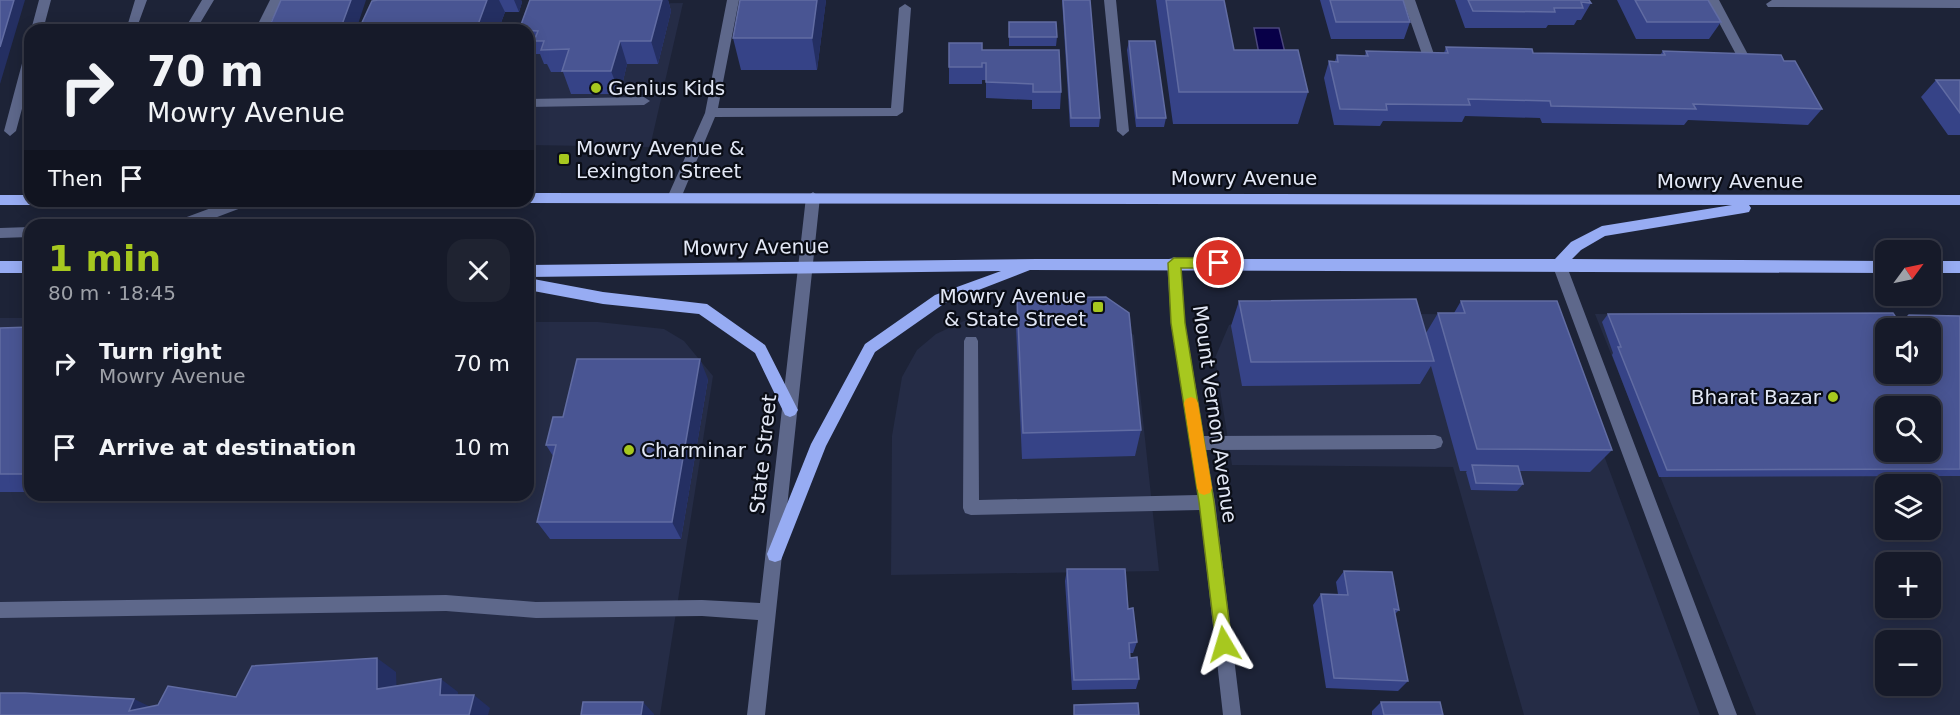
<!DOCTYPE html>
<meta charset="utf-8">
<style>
:root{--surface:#161a29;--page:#1f2331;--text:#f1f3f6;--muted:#9ea1a8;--line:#353846;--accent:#a7c81f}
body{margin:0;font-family:"DejaVu Sans",sans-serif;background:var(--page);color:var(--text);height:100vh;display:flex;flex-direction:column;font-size:22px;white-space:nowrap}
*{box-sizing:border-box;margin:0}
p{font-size:20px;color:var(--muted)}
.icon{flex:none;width:33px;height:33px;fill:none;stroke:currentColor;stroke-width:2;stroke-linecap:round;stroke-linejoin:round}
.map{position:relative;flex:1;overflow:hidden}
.drawer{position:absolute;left:24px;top:219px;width:510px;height:282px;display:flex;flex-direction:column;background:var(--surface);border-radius:18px;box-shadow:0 3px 15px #0003,0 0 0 2px var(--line)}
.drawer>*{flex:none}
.banner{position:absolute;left:24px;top:24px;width:510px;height:183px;border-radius:18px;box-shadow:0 3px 15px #0003,0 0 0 2px var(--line);background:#161a29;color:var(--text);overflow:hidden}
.needle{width:39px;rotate:57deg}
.fabs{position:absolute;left:1875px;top:240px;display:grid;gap:12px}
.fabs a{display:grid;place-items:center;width:66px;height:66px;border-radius:12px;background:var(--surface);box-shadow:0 3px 15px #0003,0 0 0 2px var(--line);font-size:30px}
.pin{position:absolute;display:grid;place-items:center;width:51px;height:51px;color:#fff;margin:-26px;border:3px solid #fff;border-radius:50%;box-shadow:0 2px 6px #0007}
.me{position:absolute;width:66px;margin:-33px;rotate:353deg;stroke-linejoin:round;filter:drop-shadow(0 0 4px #0008)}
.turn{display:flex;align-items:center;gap:21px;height:126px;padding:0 24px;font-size:27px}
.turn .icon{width:78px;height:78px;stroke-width:2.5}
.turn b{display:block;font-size:42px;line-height:51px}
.then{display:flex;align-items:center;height:57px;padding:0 24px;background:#0003;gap:12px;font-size:22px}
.round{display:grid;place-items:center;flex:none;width:63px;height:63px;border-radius:18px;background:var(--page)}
.head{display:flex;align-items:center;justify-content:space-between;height:102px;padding:0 24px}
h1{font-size:36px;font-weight:700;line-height:45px;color:var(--accent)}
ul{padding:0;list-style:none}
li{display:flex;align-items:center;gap:18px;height:84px;padding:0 24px}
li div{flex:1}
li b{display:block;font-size:22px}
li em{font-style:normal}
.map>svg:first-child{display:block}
.built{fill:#252c46;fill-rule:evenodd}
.water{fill:#080048;stroke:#4a467c;stroke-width:1.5}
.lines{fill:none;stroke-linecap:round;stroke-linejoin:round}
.minor{fill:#5e688b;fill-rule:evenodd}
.major{fill:#97acf3;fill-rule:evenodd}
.wall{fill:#364387;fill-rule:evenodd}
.shaded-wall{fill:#242f62}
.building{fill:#495593;stroke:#616ca3;stroke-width:1.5;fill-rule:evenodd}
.route{fill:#a7c81f;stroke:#6d8214;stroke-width:1.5}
.slow{fill:#f59e0b}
.poi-dot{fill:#a7c81f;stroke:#0a0d16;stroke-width:2}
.labels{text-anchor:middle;stroke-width:4.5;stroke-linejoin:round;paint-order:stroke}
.poi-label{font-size:20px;fill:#e3e8f6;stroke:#0a0d16;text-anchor:start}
.street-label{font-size:20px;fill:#e3e8f6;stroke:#0a0d16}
</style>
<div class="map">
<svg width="1960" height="715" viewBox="0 0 1960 715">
<rect width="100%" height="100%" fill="#1d2337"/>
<path class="built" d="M683 3 650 147 528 145V30H526L534 5Z
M1261 313 1552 315 1700 715H1524L1453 467 1232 465 1215 358 1229 325Z
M1595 314 1960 317V715H1756ZM1886 328H1930V374H1886ZM1886 406H1930V452H1886ZM1886 484H1930V530H1886ZM1886 562H1930V608H1886ZM1886 640H1930V686H1886Z
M1086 315 1116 322 1134 335 1159 571 891 575 892 436 902 377 917 350 936 334 964 321 987 316Z
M0 318H30V495H528V322H598L664 329 684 341 713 376 660 715H0Z"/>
<path class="water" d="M1254 28H1279L1288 65 1259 54Z"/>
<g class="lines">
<path class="minor" d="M39 0H51L43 30H31Z
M135 0H147L136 30H126Z
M202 0H214L196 30H184Z
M270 0H282L267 30H255Z
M727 0H739L718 108H891L899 8 905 4 911 8 903 112 897 116 715 117 681 198 674 203 667 198 705 113Z
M1104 0H1116L1129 131 1123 136 1117 131Z
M1403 0H1415L1435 57 1433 60H1425L1423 57Z
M1707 0H1719L1753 64 1751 67H1735L1733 64 1739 60Z
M1772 0H1960V8L1768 7 1766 4Z
M30 52V79L16 131 10 136 4 131 24 56Z
M644 97 650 101 644 105 528 107V99Z
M813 192 820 197 765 715H747L758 620 702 616 536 618 446 611 0 618V602L446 595 536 602 702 600 760 603 806 197Z
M230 201H251L249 205 196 225H174L176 221Z
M30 227V237L0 238V228Z
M1174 257 1179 259 1181 263 1185 323 1204 436 1435 435 1441 437 1443 442 1441 447 1435 449 1206 450 1215 502 1241 715H1223L1200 510 971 515 965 513 963 508 964 341 966 337H976L978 341 979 500 1198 495 1171 323 1167 263 1169 259Z
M1559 258 1564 260 1566 264 1737 715H1719L1552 264 1554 260Z"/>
<path class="major" d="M528 193 1960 195V205H1749L1751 208 1749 212 1744 213 1605 236 1581 250 1572 259 1886 261V273L1030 270 945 303 875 352 826 446 781 560 775 562 769 560 767 554 811 444 865 344 935 295 1001 271 528 277V265L1037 259H1555L1571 242 1602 226 1732 205 528 203 523 201H528Z
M0 195H30V201H36L30 205H0Z
M0 261H30V273H0Z
M1930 261H1960V273H1930Z
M528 278 603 292 707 304 765 345 798 410 795 415 790 417 785 415 755 353 699 314 603 304 528 290Z"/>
</g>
<path class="wall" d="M378 0H521L522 2 519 12H505L499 28 500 30H360L359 29Z
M530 0H668L671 11 658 64H627L620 94H571L563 72H551L547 64H544L540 54H529L528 51V30Z
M740 0H826L817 70H741L733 38Z
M1062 0H1090L1100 118 1099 127H1070Z
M1156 0H1224L1234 50 1308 92 1298 124H1173Z
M1320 0H1403L1410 22 1404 39H1331Z
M1455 0H1589L1591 3 1581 20H1577L1574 25H1548L1546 28H1465Z
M1617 0H1708L1721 22 1709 39H1636Z
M1009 22 1057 37 1056 46H1009Z
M1129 41 1166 118 1164 127H1136L1127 50Z
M1446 47 1533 53 1660 55 1663 51 1784 61 1822 109 1808 125 1688 120 1684 125 1542 123 1540 118 1465 116 1462 122 1383 121 1380 126 1334 125 1324 78 1329 61H1335L1337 55 1365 56 1366 51 1444 53Z
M982 50 1061 92 1060 109H1032V100L986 98V80H982V84H949V67Z
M1936 80H1960V135H1948L1921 97Z
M1017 298 1141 430 1135 456 1022 459 1016 327Z
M1239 301 1426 333 1438 313H1454L1461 301 1612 450 1590 472 1520 471 1523 484 1517 491 1471 490 1466 472 1467 471H1460L1431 366 1420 384 1242 386 1231 326Z
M1608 314 1899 323 1909 315 1960 316V476L1659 477 1612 355 1613 353 1602 322ZM1886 328H1930V374Z
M30 327V492H0V328Z
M708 379 681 539H550L537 522 553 456 546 445 563 417Z
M1067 569 1128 609 1137 642 1133 653H1130V658L1139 679 1136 689 1072 690 1065 581Z
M1344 571 1399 610 1395 614 1408 681 1398 691 1326 688 1313 605 1321 594H1338L1336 582Z
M1381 702 1443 715H1372V711Z"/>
<path class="shaded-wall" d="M14 0H25L0 84V47Z
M351 0H366L356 30H340Z
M483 0H499L505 12 499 28 500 30H476Z
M514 0H521L522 2 519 12Z
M662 0H668L671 11 658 64 651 41Z
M817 0H826L817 70 812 38Z
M620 41 627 64 620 94 611 71Z
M700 359 708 379 681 539 672 522Z
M377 658 396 672 397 702 377 689Z
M441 679 458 692 457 708 440 695Z
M474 695 490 708 488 715H469Z
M134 699 161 712 129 711Z
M643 702 654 714V715H641Z"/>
<path class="building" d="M0 0H14L0 47Z
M281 0H351L340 30H268Z
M378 0H487L476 30H363V29H359L372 1Z
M530 0H662L651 41H620L611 71H562L569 49 541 50 544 41H534L538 31 519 30Z
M740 0H817L812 38H733Z
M1063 0H1090L1100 118H1071Z
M1166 0H1224L1234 50H1298L1308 92H1179Z
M1330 0H1403L1410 22H1336Z
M1468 0H1589L1591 3 1581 2 1583 8H1554L1555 12 1473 11Z
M1635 0H1708L1721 22H1647Z
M1009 22H1056L1057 37H1009Z
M1129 41H1155L1166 118H1137Z
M949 43H982V50H1059L1061 92H1033V84L986 82V63H982V67H949Z
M1446 47 1532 49 1533 53 1665 55 1663 51 1781 55 1784 61H1795L1822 109 1693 104 1696 109 1551 106 1550 101 1468 99 1470 105 1386 104 1387 110 1340 109 1329 61 1338 62 1337 55 1368 56 1366 51 1448 53Z
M1936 80H1960V113Z
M1106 297 1129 313 1141 430 1023 433 1017 298Z
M1416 299 1434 361 1251 362 1239 301Z
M1461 301H1557L1612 450 1477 449 1438 313H1465Z
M1893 313 1903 328H1886V374H1930V328H1911L1905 319 1909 315 1960 316V469L1667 470 1618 347H1621L1608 314ZM1886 406H1930V452H1886Z
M30 327V471L28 474H0V328Z
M577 359H700L672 522H537L556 445H546L553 417H563Z
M1472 465 1518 466 1523 484 1476 483Z
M1067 569H1125L1128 609 1133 608 1137 642 1129 643 1130 658 1137 657 1139 679 1074 680Z
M1344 571 1392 572 1399 610 1394 609 1408 681 1334 678 1321 594 1348 595Z
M377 658V689L441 679 440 695H474L469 715H0V693H25L134 699 129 711 158 705 168 686 236 697 252 666Z
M583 702H643L641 715H581Z
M1381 702H1440L1443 715H1384Z
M1138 703 1139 715H1074V705Z"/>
<path class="route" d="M1174 258H1219L1226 263 1219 268H1181L1185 323 1214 502 1232 644 1230 649 1224 652 1218 649 1216 644 1199 502 1171 323 1168 263Z"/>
<path class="slow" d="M1191 397 1196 399 1198 403 1212 488 1210 493 1204 495 1199 493 1197 488 1184 403 1186 399Z"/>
<g class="poi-dot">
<circle cx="596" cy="88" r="6"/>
<rect x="558" y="153" width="12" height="12" rx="3"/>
<rect x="1092" y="301" width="12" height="12" rx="3"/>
<circle cx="1833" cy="397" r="6"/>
<circle cx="629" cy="450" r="6"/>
</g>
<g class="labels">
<g class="poi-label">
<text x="608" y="95">Genius Kids</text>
<text x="576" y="155">Mowry Avenue &amp;<tspan x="576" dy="23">Lexington Street</tspan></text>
<text x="1086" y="303" text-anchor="end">Mowry Avenue<tspan x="1086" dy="23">&amp; State Street</tspan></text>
<text x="1821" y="404" text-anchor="end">Bharat Bazar</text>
<text x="641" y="457">Charminar</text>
</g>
<g class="street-label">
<text x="1244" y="185">Mowry Avenue</text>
<text x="1730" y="188">Mowry Avenue</text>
<text transform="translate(756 247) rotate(-1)" y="7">Mowry Avenue</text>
<text transform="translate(1215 414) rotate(82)" y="7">Mount Vernon Avenue</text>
<text transform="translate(763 454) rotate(-84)" y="7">State Street</text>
</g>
</g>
</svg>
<div class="fabs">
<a><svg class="needle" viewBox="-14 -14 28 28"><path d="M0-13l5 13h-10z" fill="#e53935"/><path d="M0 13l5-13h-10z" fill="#9ea1a8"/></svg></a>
<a><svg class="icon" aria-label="sound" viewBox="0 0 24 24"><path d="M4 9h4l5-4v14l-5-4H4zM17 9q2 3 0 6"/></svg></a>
<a><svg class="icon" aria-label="search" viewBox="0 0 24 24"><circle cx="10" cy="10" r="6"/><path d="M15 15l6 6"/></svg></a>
<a><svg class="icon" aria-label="layers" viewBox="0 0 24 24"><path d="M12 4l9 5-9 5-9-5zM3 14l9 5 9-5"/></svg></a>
<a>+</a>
<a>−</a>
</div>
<div class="pin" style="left:1219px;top:263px;background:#d93025"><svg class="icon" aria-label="arrive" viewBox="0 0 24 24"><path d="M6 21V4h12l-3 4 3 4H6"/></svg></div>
<svg class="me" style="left:1224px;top:644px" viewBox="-20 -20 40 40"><path d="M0-17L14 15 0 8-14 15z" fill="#a7c81f" stroke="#fff" stroke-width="4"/></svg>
<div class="banner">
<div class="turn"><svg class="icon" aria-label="right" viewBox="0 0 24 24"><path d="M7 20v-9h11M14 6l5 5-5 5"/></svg><div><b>70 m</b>Mowry Avenue</div></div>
<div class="then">Then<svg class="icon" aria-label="arrive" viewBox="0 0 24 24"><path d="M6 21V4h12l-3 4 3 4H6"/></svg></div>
</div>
<section class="drawer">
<div class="head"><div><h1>1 min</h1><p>80 m · 18:45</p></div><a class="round"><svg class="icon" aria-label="close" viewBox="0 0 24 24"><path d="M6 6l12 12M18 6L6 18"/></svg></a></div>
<ul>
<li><svg class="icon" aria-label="right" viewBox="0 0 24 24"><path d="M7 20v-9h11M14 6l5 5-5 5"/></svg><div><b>Turn right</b><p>Mowry Avenue</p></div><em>70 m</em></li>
<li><svg class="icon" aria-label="arrive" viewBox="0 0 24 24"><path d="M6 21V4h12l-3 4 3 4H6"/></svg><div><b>Arrive at destination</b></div><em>10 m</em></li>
</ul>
</section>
</div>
